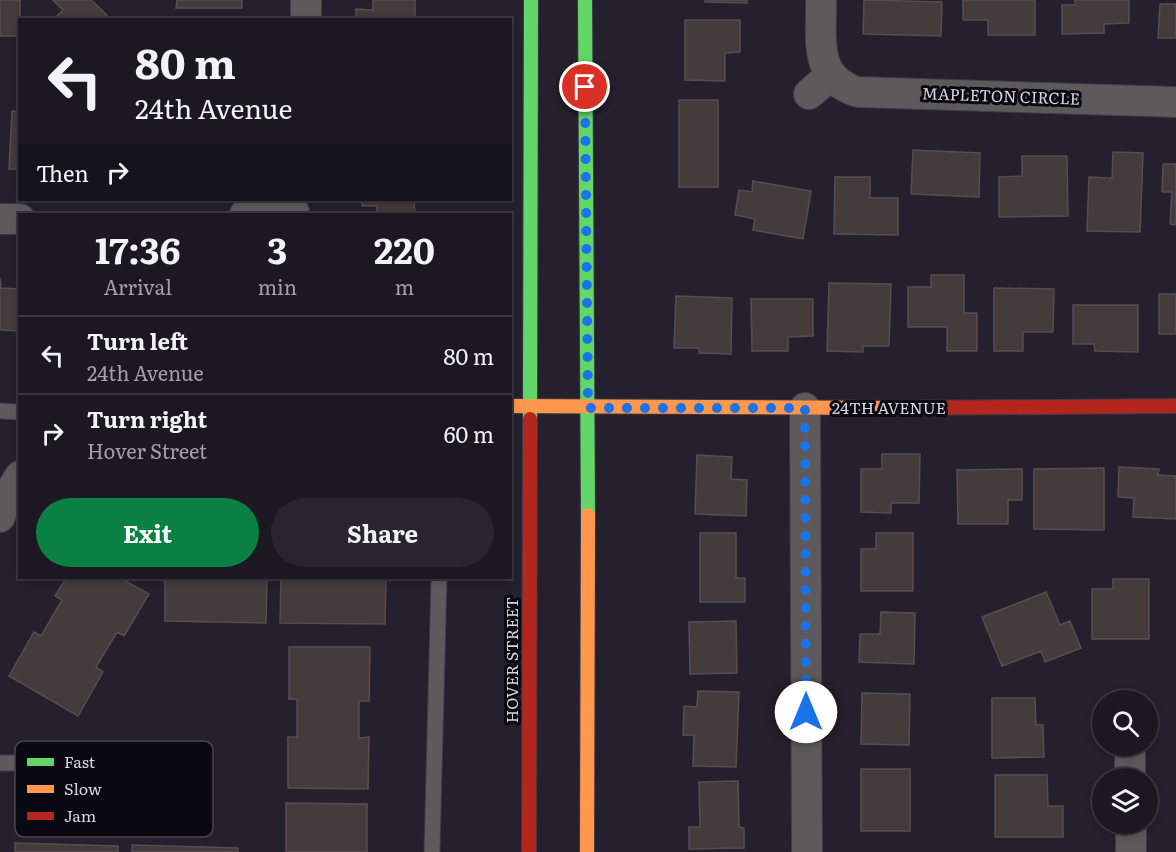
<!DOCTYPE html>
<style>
:root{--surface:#1b1822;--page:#28252f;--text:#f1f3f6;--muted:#a0a0a5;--line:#393740;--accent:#0b8043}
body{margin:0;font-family:Literata,serif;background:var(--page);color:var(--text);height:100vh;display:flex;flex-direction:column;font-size:22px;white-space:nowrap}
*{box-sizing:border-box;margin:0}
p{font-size:20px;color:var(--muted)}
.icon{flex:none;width:33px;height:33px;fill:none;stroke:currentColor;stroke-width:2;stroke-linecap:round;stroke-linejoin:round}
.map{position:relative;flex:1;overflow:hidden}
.details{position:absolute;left:18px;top:213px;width:494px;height:366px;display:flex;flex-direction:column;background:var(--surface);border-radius:0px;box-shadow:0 3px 9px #0003,0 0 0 2px var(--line)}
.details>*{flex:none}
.banner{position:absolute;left:18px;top:18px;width:494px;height:183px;border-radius:0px;box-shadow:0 3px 9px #0003,0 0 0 2px var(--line);background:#1b1822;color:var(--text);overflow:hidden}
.fabs{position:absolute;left:1092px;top:690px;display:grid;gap:12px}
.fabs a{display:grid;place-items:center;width:66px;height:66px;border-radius:50%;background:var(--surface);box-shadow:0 3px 9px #0003,0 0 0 2px var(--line);font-size:30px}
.pin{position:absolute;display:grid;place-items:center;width:51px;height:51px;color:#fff;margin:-26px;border:3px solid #fff;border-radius:50%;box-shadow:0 2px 6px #0007}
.me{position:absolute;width:66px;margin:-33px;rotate:0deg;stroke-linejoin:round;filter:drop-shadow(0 0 4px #0008)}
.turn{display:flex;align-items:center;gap:21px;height:126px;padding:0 18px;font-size:27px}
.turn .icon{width:78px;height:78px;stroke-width:2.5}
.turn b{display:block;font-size:42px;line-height:51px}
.then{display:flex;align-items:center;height:57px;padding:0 18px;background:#0003;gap:12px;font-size:22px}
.eta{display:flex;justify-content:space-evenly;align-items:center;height:102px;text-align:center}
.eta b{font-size:36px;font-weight:700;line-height:42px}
.cta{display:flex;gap:12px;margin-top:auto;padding:12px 18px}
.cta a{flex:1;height:69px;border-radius:36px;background:var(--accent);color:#fff;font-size:24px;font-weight:700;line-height:69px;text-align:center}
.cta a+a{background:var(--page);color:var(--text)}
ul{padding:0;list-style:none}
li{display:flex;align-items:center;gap:18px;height:78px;padding:0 18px;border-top:2px solid var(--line)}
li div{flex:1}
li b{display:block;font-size:22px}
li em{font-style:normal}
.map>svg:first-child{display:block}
.building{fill:#443b3b;stroke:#554e51;stroke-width:1.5}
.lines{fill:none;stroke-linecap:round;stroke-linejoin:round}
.lane-casing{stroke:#3e3a46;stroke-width:17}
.street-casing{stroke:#3e3a46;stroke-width:32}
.fast-casing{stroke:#3e3a46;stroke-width:16}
.slow-casing{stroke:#3e3a46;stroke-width:16}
.jam-casing{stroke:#3e3a46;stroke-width:16}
.lane{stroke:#5e5a5b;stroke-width:15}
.street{stroke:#5e5a5b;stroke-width:30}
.fast{stroke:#63d668;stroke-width:14}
.slow{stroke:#ff974d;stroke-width:14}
.jam{stroke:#b3261e;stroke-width:14}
.route{stroke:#1a73e8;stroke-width:10;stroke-dasharray:0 18}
.labels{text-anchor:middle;stroke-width:6;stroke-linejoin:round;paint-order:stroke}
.street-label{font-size:16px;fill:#d7d4e4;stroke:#0a0811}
.key{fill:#0a0811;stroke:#484550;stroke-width:1.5}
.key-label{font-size:16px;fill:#d7d4e4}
</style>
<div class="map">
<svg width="1176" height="852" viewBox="0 0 1176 852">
<rect width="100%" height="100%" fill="#24202d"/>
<path class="building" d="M0 0H20V36H0Z
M53 0H91L107 15 103 20H53L63 10Z
M177 0H242V8H176Z
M373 0H415V20H356V9L373 10Z
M705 0H747V3L705 2Z
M864 0 942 2 941 36 863 34Z
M963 0H1035V35H988V20H963Z
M1075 0H1129V23L1104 24V33L1062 34V5H1075Z
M1160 4H1176V38H1158Z
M685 20H740V52L725 53V81L685 80Z
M679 100H718V187H679Z
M12 111 20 112V169H9Z
M913 150 980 153 979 197 911 194Z
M1113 152 1143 153 1140 232 1087 231 1089 177 1112 178Z
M1022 156H1067L1068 216 999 217V177L1022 176Z
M1163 164H1176V225L1170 224 1172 192H1162Z
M835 177H870V198H898V235L834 234Z
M753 181 811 191 803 239 753 230 755 219 735 215 739 190 752 192Z
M362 200H422H414L415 214H377V206H362Z
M931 275H964V313H977V351H947V327H908V287H931Z
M0 278 1 288 20 289V331L0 330Z
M829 283 891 284 889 346H863V352L827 351Z
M994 288 1054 289 1053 332H1023V351H994Z
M1159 294H1176V334H1159Z
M676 296 732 298 731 354 699 353V348H674Z
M751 299H813V336L788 337V351H752Z
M1073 305H1138V352L1095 351 1094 344H1073Z
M882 454H920L919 503H891V513L861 512V469H882Z
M697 455 732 457 731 479 747 480 746 516 695 514Z
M1119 467 1159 469 1158 475 1176 476V519L1133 517 1134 498 1118 497Z
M1104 468V530L1034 529V469Z
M1022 469V500H1008V524H958L957 470Z
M700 533H736V578H745V602H700Z
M876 533H913V591H861V549H876Z
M66 578H120L149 594 124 636 117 632 96 667 103 672 78 716 9 676 34 632 41 636 62 600 55 596Z
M165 578H267L266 623 165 621Z
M281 578H386L385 624 280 623Z
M1113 579H1149V639H1092V589H1113Z
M1046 592 1060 625 1070 621 1081 648 1045 662 1041 651 1002 666 982 617Z
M881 612 915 613 914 664 859 662 860 634H880Z
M736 621 737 673 690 674 689 622Z
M289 647H370L369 701H359V738L369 737 368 789 288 788V737H297V699H289Z
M698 691 739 692 736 767 693 766 694 735H683L684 706 697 707Z
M862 693 910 694 909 745 861 744Z
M992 698H1035L1036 725H1043L1044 757 992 758Z
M861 769H910V831H861Z
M995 775H1047L1048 806H1063V837H995Z
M738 781 739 827 744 828V848L689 849V827H700L699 782Z
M286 803 367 804V852H286Z
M15 843 118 846V852H15Z
M132 845 238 848V852H132Z"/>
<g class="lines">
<defs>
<path id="lane" d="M0 411 20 412
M0 763H37
M432 852 439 578"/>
<path id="street" d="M821 0C822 38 812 78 858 92L1176 102
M306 20V0
M809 94 830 76
M283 200 294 212
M245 214 257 209 269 200
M0 219H20
M805 408 807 852
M0 517 5 500 20 476
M1130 746V778
M1131 824V852"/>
<path id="fast" d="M585 0 588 515
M530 419 531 0"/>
<path id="slow" d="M510 406 894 408
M587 852 588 515"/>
<path id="jam" d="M894 408 1176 406
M529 852 530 419"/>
</defs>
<use href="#lane" class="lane-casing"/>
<use href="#street" class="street-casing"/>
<use href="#fast" class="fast-casing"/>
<use href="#slow" class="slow-casing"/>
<use href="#jam" class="jam-casing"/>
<use href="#lane" class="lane"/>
<use href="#street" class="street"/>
<use href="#fast" class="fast"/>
<use href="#slow" class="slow"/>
<use href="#jam" class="jam"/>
</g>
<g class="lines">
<path class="route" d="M585 87 588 408H805L806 712"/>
</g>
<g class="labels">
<g class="street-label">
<text transform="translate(1001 96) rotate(2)" y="6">MAPLETON CIRCLE</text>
<text x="889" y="414">24TH AVENUE</text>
<text transform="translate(512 660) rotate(-90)" y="6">HOVER STREET</text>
</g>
</g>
<rect x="15" y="741" width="198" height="96" rx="9" class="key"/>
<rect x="27" y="758" width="27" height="8" fill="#63d668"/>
<rect x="27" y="785" width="27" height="8" fill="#ff974d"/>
<rect x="27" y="812" width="27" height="8" fill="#b3261e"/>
<g class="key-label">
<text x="64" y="768">Fast</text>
<text x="64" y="795">Slow</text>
<text x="64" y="822">Jam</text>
</g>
</svg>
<div class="fabs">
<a><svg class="icon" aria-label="search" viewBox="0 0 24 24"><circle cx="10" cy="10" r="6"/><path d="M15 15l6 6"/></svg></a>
<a><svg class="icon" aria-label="layers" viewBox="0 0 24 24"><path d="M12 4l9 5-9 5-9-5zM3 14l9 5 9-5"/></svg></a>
</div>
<div class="pin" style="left:585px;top:87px;background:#d93025"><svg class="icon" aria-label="arrive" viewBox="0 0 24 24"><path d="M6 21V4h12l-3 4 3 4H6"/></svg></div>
<svg class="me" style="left:806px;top:712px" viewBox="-20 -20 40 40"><circle r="19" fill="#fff"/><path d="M0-13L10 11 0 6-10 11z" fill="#1a73e8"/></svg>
<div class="banner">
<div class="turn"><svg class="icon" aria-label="left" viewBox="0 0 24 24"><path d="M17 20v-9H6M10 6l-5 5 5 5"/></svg><div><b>80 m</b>24th Avenue</div></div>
<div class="then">Then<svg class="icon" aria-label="right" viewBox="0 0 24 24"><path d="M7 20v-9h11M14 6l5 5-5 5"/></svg></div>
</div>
<section class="details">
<div class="eta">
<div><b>17:36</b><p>Arrival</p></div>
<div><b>3</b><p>min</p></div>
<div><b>220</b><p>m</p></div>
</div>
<ul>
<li><svg class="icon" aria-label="left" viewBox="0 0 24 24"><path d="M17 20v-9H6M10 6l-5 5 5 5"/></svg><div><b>Turn left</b><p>24th Avenue</p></div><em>80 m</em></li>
<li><svg class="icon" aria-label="right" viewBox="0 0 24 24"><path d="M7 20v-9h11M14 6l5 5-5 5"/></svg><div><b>Turn right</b><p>Hover Street</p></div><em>60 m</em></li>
</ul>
<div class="cta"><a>Exit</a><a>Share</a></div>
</section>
</div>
